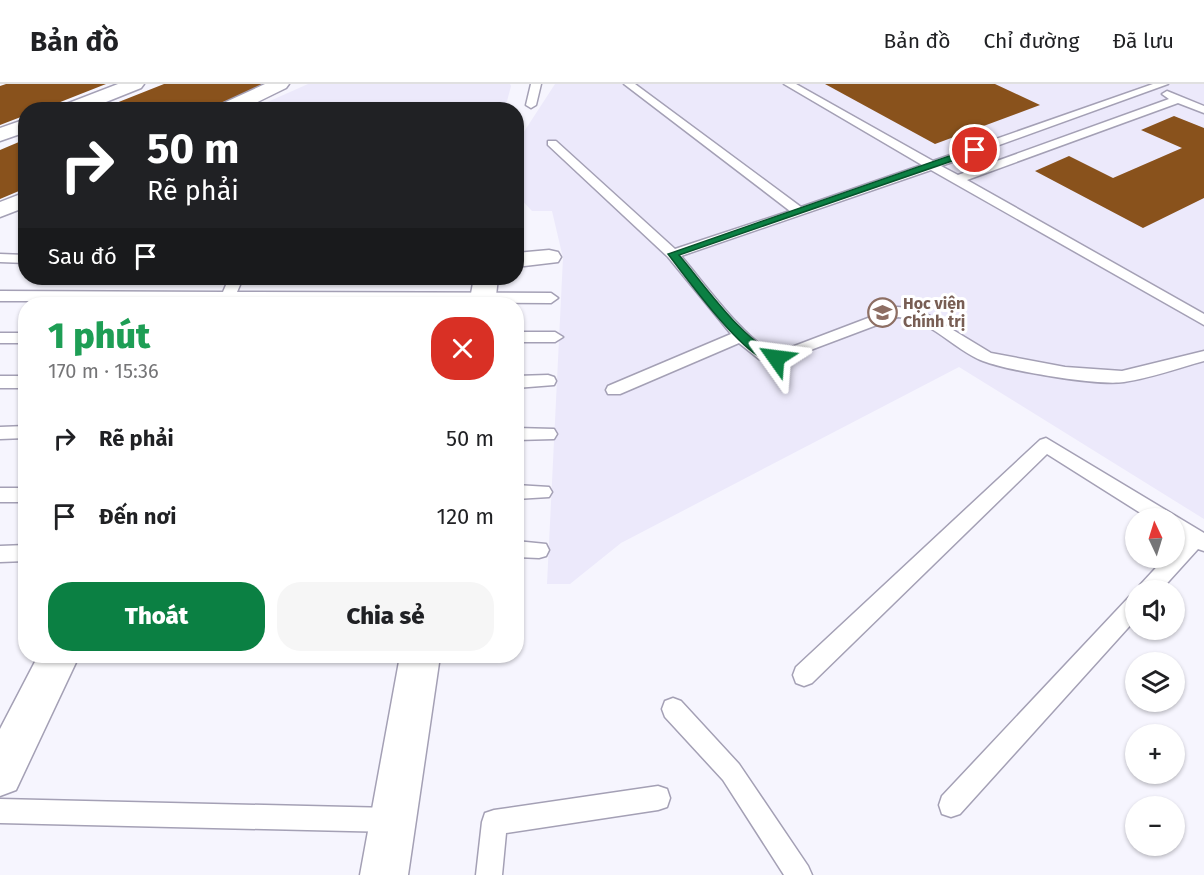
<!DOCTYPE html>
<html lang="vi">
<meta charset="utf-8">
<style>
:root{--surface:#fff;--page:#f6f6f6;--text:#202124;--muted:#757577;--line:#e0e0e0;--accent:#0b8043}
body{margin:0;font-family:"Fira Sans",sans-serif;background:var(--page);color:var(--text);height:100vh;display:flex;flex-direction:column;font-size:22px;white-space:nowrap}
*{box-sizing:border-box;margin:0}
p{font-size:20px;color:var(--muted)}
.icon{flex:none;width:33px;height:33px;fill:none;stroke:currentColor;stroke-width:2;stroke-linecap:round;stroke-linejoin:round}
.map{position:relative;flex:1;overflow:hidden}
.sheet{position:absolute;left:18px;top:213px;width:506px;height:366px;display:flex;flex-direction:column;background:var(--surface);border-radius:24px;box-shadow:0 2px 4px #0004}
.sheet>*{flex:none}
.guide{position:absolute;left:18px;top:18px;width:506px;height:183px;border-radius:24px;box-shadow:0 2px 4px #0004;background:#202124;color:#fff;overflow:hidden}
.needle{width:39px;rotate:356deg}
.controls{position:absolute;left:1125px;top:424px;display:grid;gap:12px}
.controls a{display:grid;place-items:center;width:60px;height:60px;border-radius:50%;background:var(--surface);box-shadow:0 2px 4px #0004;font-size:30px}
.pin{position:absolute;display:grid;place-items:center;width:51px;height:51px;color:#fff;margin:-26px;border:3px solid #fff;border-radius:50%;box-shadow:0 2px 6px #0007}
.me{position:absolute;width:66px;margin:-33px;rotate:301deg;stroke-linejoin:round;filter:drop-shadow(0 0 4px #0008)}
.turn{display:flex;align-items:center;gap:21px;height:126px;padding:0 30px;font-size:27px}
.turn .icon{width:78px;height:78px;stroke-width:2.5}
.turn b{display:block;font-size:42px;line-height:51px}
.then{display:flex;align-items:center;height:57px;padding:0 30px;background:#0003;gap:12px;font-size:22px}
.round{display:grid;place-items:center;flex:none;width:63px;height:63px;border-radius:24px;background:var(--page)}
.headline{display:flex;align-items:center;justify-content:space-between;height:102px;padding:0 30px}
h1{font-size:36px;font-weight:800;line-height:45px;color:#1e9e55}
.primary-button{display:flex;gap:12px;margin-top:auto;padding:12px 30px}
.primary-button a{flex:1;height:69px;border-radius:24px;background:var(--accent);color:#fff;font-size:24px;font-weight:800;line-height:69px;text-align:center}
.primary-button a+a{background:var(--page);color:var(--text)}
ul{padding:0;list-style:none}
li{display:flex;align-items:center;gap:18px;height:78px;padding:0 30px}
li div{flex:1}
li b{display:block;font-size:22px}
li em{font-style:normal}
header{display:flex;align-items:center;gap:36px;box-sizing:border-box;height:84px;padding:0 30px;background:var(--surface);border-bottom:2px solid var(--line)}
header strong{font-size:28px}
nav{display:flex;gap:33px;margin-inline-start:auto;font-size:21px}
.map>svg:first-child{display:block}
.built{fill:#ece9fb}
.building{fill:#89521c}
.lines{fill:none;stroke-linecap:round;stroke-linejoin:round}
.service-casing{stroke:#a4a0b5;stroke-width:3}
.minor-casing{stroke:#a4a0b5;stroke-width:3}
.service{fill:#fff;fill-rule:evenodd}
.minor{fill:#fff;fill-rule:evenodd}
.route{fill:#0b8043;stroke:#07532c;stroke-width:1.5}
.labels{text-anchor:middle;stroke-width:6;stroke-linejoin:round;paint-order:stroke}
.education-label{font-size:16px;font-weight:bold;fill:#785e54;stroke:#fff;text-anchor:start}
</style>
<header>
<strong>Bản đồ</strong>
<nav><a>Bản đồ</a><a>Chỉ đường</a><a>Đã lưu</a></nav>
</header>
<div class="map">
<svg width="1204" height="791" viewBox="0 0 1204 791">
<rect width="100%" height="100%" fill="#f6f5fe"/>
<path class="built" d="M308 0H510L511 2 505 25H252Z
M555 0H1204V435L959 283 621 459 570 500H547L563 174 552 127H532L516 110V60Z"/>
<path class="building" d="M6 0H106L40 26H26V31L0 41V2Z
M164 0H265L206 26 101 25Z
M825 0H995L1040 21 935 60Z
M1174 32 1204 44V114L1143 144 1035 87 1069 72 1113 94 1182 64 1141 46Z
M26 55V104L0 115V66Z"/>
<g class="lines">
<defs>
<path id="service" d="M531 0H541L536 21 531 24 526 21Z
M624 0H635L801 123 922 81 784 0H796L933 77 1153 0H1168L941 82 958 91 1169 15 1162 10 1167 7 1204 22V29L1178 19 967 96 1204 230V241L931 86 681 172C701 195 749 262 776 269L897 223 911 224 930 232 991 269 1065 283 1122 287 1204 267V277C1178 284 1151 294 1124 298 1098 302 1009 287 983 277 954 266 931 235 898 233L776 279 759 275 739 259 620 310H608L606 306 608 302 731 250 668 173 548 61V57H556L675 165 790 127Z
M0 170 26 171V179L0 178Z
M229 194H243L237 208 551 209 558 214 551 219 233 217 232 220H218L219 217H0V207L223 208Z
M516 248H555L563 253 555 258H516Z
M0 249H26V259H0Z
M548 291 554 293 556 297 554 301 516 304V292Z
M0 292H26V304H0Z
M26 342V354L0 355V343Z
M516 344 554 345 557 350 554 355 516 356Z
M1046 354 1204 449V467L1198 465 1160 507H1137L1140 501 1165 474H1174V464L1182 455 1174 450V435H1150L1047 370 812 599 804 602 796 599 793 591 796 583 1040 356Z
M516 401 549 403 552 408 549 413 516 415Z
M0 404H26V418H0Z
M516 457 546 460 549 466 546 472 539 474 516 473Z
M26 461V477L0 478V462Z
M1136 511V535L960 730 951 733 942 730 939 721 942 712 1129 513Z
M673 614 681 617 739 680 808 782 812 791H784L723 696 665 633 662 625 665 617Z
M658 702 667 705 670 714 667 723 658 726 506 749 502 791H476L482 738 485 729 494 726Z
M0 715 392 724 401 727 404 736 401 745 392 748 0 739Z"/>
<path id="minor" d="M118 0H144L141 4 86 26H59L61 22Z
M265 0H289L286 4 241 26H215L217 22Z
M26 35V48L0 57V44Z
M26 108V123L0 133V118Z
M549 166 558 168 561 173 558 178 516 183V169Z
M474 194H498L495 220H469Z
M38 572H79L16 706 0 712V645Z
M400 572H440L408 791H360Z"/>
</defs>
<use href="#service" class="service-casing"/>
<use href="#minor" class="minor-casing"/>
<use href="#service" class="service"/>
<use href="#minor" class="minor"/>
</g>
<path class="route" d="M975 63 980 66 978 68 679 171C703 199 746 262 780 271V277C773 279 763 276 758 272 729 252 690 199 668 170Z"/>
<defs>
<symbol id="university-ring" viewBox="-11 -11 22 22"><circle r="9.5" fill="#fff" stroke="#8d6e63" stroke-width="1.5"/><path d="M0-5L7-2L0 1L-7-2ZM-4 1L0 2.5L4 1V4Q0 6-4 4Z" fill="#8d6e63"/></symbol>
</defs>
<g fill-rule="evenodd">
<use href="#university-ring" x="866" y="212" width="33" height="33"/>
</g>
<g class="labels">
<g class="education-label">
<text x="903" y="225">Học viện<tspan x="903" dy="18">Chính trị</tspan></text>
</g>
</g>
</svg>
<div class="controls">
<a><svg class="needle" viewBox="-14 -14 28 28"><path d="M0-13l5 13h-10z" fill="#e53935"/><path d="M0 13l5-13h-10z" fill="#757577"/></svg></a>
<a><svg class="icon" aria-label="sound" viewBox="0 0 24 24"><path d="M4 9h4l5-4v14l-5-4H4zM17 9q2 3 0 6"/></svg></a>
<a><svg class="icon" aria-label="layers" viewBox="0 0 24 24"><path d="M12 4l9 5-9 5-9-5zM3 14l9 5 9-5"/></svg></a>
<a>+</a>
<a>−</a>
</div>
<div class="pin" style="left:975px;top:66px;background:#d93025"><svg class="icon" aria-label="arrive" viewBox="0 0 24 24"><path d="M6 21V4h12l-3 4 3 4H6"/></svg></div>
<svg class="me" style="left:776px;top:274px" viewBox="-20 -20 40 40"><path d="M0-17L14 15 0 8-14 15z" fill="#0b8043" stroke="#fff" stroke-width="4"/></svg>
<div class="guide">
<div class="turn"><svg class="icon" aria-label="right" viewBox="0 0 24 24"><path d="M7 20v-9h11M14 6l5 5-5 5"/></svg><div><b>50 m</b>Rẽ phải</div></div>
<div class="then">Sau đó<svg class="icon" aria-label="arrive" viewBox="0 0 24 24"><path d="M6 21V4h12l-3 4 3 4H6"/></svg></div>
</div>
<section class="sheet">
<div class="headline"><div><h1>1 phút</h1><p>170 m · 15:36</p></div><a class="round" style="background:#d93025;color:#fff"><svg class="icon" aria-label="close" viewBox="0 0 24 24"><path d="M6 6l12 12M18 6L6 18"/></svg></a></div>
<ul>
<li><svg class="icon" aria-label="right" viewBox="0 0 24 24"><path d="M7 20v-9h11M14 6l5 5-5 5"/></svg><div><b>Rẽ phải</b></div><em>50 m</em></li>
<li><svg class="icon" aria-label="arrive" viewBox="0 0 24 24"><path d="M6 21V4h12l-3 4 3 4H6"/></svg><div><b>Đến nơi</b></div><em>120 m</em></li>
</ul>
<div class="primary-button"><a>Thoát</a><a>Chia sẻ</a></div>
</section>
</div>
